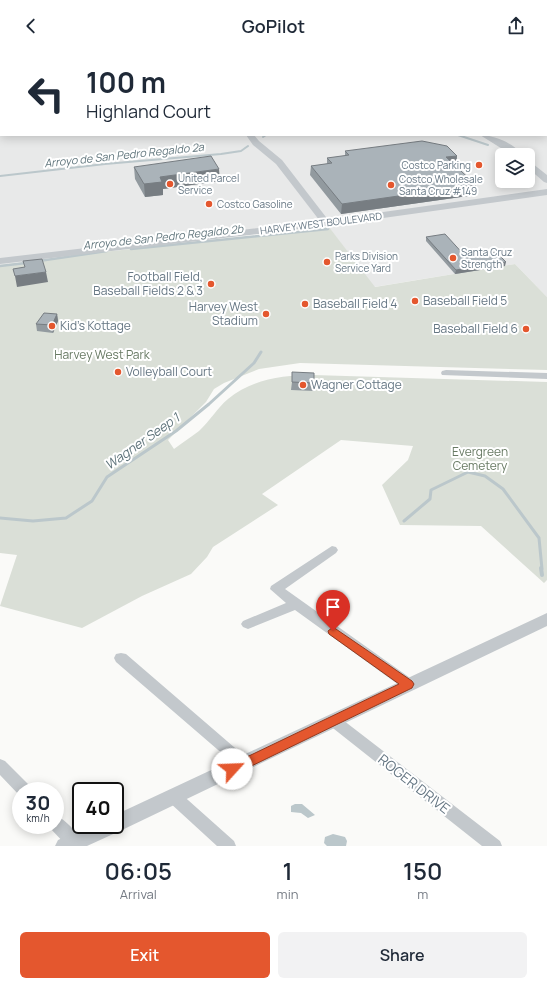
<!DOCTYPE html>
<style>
:root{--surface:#fff;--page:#f2f2f3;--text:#1f2937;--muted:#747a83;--accent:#e4572e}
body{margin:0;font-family:Manrope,sans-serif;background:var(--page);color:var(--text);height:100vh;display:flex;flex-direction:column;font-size:15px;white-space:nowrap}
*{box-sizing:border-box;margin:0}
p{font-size:13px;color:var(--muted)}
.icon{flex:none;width:22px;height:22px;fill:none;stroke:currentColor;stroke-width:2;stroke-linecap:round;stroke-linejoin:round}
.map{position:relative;height:794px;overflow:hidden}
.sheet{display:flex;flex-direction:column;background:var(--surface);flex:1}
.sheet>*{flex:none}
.top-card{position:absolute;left:0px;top:0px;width:547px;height:84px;box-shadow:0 2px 10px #0003;background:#fff;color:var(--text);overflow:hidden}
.controls{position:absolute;left:495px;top:96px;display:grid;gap:8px}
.controls a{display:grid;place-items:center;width:40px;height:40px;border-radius:6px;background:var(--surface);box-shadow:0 2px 10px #0003;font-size:20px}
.speed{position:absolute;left:12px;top:730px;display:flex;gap:8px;font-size:20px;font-weight:700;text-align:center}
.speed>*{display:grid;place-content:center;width:52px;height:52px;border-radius:50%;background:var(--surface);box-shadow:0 2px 10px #0003;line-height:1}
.speed small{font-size:10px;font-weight:400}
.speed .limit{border:2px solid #111;border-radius:6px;background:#fff;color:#111}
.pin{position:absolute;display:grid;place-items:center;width:34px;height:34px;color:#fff;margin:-41px -17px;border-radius:50% 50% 50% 0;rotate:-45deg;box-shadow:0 0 4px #0007}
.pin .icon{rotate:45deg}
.me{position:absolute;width:44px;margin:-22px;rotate:65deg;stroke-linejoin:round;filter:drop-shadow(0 0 3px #0008)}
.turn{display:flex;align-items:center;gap:14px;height:84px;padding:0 20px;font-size:18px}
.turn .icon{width:52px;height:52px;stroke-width:2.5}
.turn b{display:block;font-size:28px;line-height:34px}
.eta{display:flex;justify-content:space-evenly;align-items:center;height:68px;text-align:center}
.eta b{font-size:24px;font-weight:600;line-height:28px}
.button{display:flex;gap:8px;margin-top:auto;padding:8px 20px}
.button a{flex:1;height:46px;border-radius:6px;background:var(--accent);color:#fff;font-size:16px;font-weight:600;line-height:46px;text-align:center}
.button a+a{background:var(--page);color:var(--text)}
header{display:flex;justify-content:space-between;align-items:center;height:52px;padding:0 20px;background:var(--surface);font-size:18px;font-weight:600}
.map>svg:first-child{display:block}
.built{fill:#e8e9e9;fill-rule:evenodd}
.green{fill:#dadfd7}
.water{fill:#bbc7cb}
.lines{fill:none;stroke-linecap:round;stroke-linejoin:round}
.stream-far3{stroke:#bbc7cb;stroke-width:2}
.stream-far2{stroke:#bbc7cb;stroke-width:2.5}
.stream-far1{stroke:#bbc7cb;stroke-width:3}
.stream{stroke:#bbc7cb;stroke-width:4}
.secondary-casing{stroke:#b3babf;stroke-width:1}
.minor{fill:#c3c8cc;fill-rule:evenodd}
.tertiary{fill:#c3c8cc;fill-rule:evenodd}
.secondary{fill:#fff;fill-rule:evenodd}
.rail-casing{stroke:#a2aab0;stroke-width:3}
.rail{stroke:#fff;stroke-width:2;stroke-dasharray:5.5;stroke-linecap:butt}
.wall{fill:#929a9f}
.shaded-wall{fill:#777d82}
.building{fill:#aab3b9;stroke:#777d82}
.route{fill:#e4572e;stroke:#94391e}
.poi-dot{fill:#e4572e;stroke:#fff;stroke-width:1.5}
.labels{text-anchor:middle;stroke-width:4;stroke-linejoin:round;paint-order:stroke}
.far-poi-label{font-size:10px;fill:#657683;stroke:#fff;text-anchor:start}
.far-street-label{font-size:10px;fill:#657683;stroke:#fff}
.far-water-label{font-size:11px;font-style:italic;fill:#60757c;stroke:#fff}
.poi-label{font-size:12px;fill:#657683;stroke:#fff;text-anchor:start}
.park-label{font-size:12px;fill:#687a64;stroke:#fff}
.water-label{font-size:13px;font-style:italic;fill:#60757c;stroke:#fff}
.near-street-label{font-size:14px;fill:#657683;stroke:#fff}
</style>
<header><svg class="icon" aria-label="back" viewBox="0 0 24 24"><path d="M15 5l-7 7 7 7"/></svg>GoPilot<svg class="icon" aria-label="share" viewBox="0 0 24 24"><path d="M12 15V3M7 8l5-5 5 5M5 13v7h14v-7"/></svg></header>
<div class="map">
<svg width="547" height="794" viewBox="0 0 547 794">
<rect width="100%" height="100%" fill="#fafaf8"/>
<path class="built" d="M116 0H547V245L515 212 374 235 325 170 0 213V13L1 83H546V1H113ZM502 103H528V129H502Z"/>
<path class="green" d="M329 175 375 235 515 212 547 245V318L300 311 259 317 224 331 214 337 206 350 168 388 174 397C182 391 191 385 199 379 210 369 217 356 228 347 252 327 283 323 313 323L547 330V528L544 531 481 474 400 473 382 433 408 408 413 394 341 388 262 442 278 453 213 495 207 505 191 522 142 544 82 576 0 554 17 503 0 501V213L112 199 241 186Z"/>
<path class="water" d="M295 752H302L315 763 308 766 301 761 291 760V754Z
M333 782 345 785 347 789 346 794H327L324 791 325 785Z"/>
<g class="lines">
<path class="stream-far3" d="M108 1 116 0
M458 83 488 93
M263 85 266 83
M0 124 105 112 221 102 241 99 248 94"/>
<path class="stream-far2" d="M131 197 328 177
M39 209 107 199
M0 214 26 211"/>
<path class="stream-far1" d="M0 466 33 469 66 466 92 449 107 425 176 379 209 352 254 311 261 300
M404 469 430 447 431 438 468 420 485 424 503 437 539 486 542 517"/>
<path class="stream" d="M541 516 542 523"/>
<defs>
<path id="secondary" d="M514 0H525V1H514Z
M546 8H547V14H546Z"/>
</defs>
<use href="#secondary" class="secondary-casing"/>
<path class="minor" d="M546 12H547V16H546Z
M246 83H254L259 89 282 108 329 169V173H323L276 112 253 93Z
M446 318 547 321V327L442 323 441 321 442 319Z
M332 494 336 495 338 498 336 501 285 537 413 628 415 632 413 636 408 637 403 636 295 558 253 575 248 577 243 575 241 572 243 569 286 551 270 537 271 534Z
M121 601 126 602 249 708 252 712 249 716 244 718 239 716 116 610 114 606 116 602Z
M334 663 339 665 500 789 502 794H482L329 673 327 669 329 665Z
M0 707 5 709 30 734 33 739H21V744H20L0 723Z
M174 738 179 740 234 789 236 794H217L169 750 166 745 169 740Z
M55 763C65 767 77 780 82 790L80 794H67L49 775V773H55Z"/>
<path class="tertiary" d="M477 0H488L476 1Z
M546 44H547V50H546Z
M0 68H1V74H0Z
M480 83C494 83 513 91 523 103H512Z
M528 108 547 123V131L544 130 528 116Z
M547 137V143L326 174 0 212V206L326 168Z
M547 561V574L122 778 87 794H55L58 788 91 773H115V763Z"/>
<use href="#secondary" class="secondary"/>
<defs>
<path id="rail" d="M307 0 311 1"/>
</defs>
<use href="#rail" class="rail-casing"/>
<use href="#rail" class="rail"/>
</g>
<path class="wall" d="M345 99 457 104 456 113H455L476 133 475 143 341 162 310 123 311 114 327 112V106L345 104Z
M134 115 220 129 163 137V143L145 145 135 127Z
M426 185 466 205 505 214 455 222 426 189Z
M57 262 58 269 53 281 37 279 36 272Z
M314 321V339L291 338 292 330Z"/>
<path class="shaded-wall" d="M457 104 456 113 446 115V105Z
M219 117 220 129 163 137V143L145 145 144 132 160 125Z
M476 133 475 143 341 162 342 152Z
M506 210 505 214 455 222 456 218Z
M46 220 48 230 17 235 15 224Z
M57 262 58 269 53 281 52 273Z"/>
<path class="building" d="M422 89 447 94 457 104 446 105 476 133 342 152 311 114 332 111 327 106 349 103 345 99Z
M211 104 219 117 160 125 162 130 144 132 134 115Z
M445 182 466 205 496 200 506 210 456 218 426 185Z
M42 207 46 220 15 224 13 217 25 215 23 209Z
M44 261 57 262 52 273 36 272Z
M292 320 314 321V331L292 330Z"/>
<path class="route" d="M333 575 412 629 414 632 412 636 237 721 232 723 228 721 226 717 228 714 399 632 329 582 328 579Z"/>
<g class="poi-dot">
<circle cx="479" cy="113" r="4"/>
<circle cx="170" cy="132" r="4"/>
<circle cx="391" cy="133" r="4"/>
<circle cx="209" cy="152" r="4"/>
<circle cx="453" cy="206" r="4"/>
<circle cx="327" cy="210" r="4"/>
<circle cx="211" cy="232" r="4"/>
<circle cx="415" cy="249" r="4"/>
<circle cx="305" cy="252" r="4"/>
<circle cx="266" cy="262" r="4"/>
<circle cx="52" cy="274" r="4"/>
<circle cx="526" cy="277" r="4"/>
<circle cx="118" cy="320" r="4"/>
<circle cx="303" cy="333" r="4"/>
</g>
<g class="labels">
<g class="far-poi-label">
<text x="471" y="117" text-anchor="end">Costco Parking</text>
<text x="178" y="130">United Parcel<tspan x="178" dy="12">Service</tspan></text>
<text x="399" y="131">Costco Wholesale<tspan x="399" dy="12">Santa Cruz #149</tspan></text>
<text x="217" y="156">Costco Gasoline</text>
<text x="461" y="204">Santa Cruz<tspan x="461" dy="12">Strength</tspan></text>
<text x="335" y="208">Parks Division<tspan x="335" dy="12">Service Yard</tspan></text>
</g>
<g class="far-street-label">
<text transform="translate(321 171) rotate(-7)" y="4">HARVEY WEST BOULEVARD</text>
</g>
<g class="far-water-label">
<text transform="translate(124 103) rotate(-6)" y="4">Arroyo de San Pedro Regaldo 2a</text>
<text transform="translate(163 185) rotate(-6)" y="4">Arroyo de San Pedro Regaldo 2b</text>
</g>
<g class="poi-label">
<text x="203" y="229" text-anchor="end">Football Field,<tspan x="203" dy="14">Baseball Fields 2 &amp; 3</tspan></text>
<text x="423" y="253">Baseball Field 5</text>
<text x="313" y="256">Baseball Field 4</text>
<text x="258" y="259" text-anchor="end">Harvey West<tspan x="258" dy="14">Stadium</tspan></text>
<text x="60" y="278">Kid's Kottage</text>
<text x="518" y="281" text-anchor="end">Baseball Field 6</text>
<text x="126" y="324">Volleyball Court</text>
<text x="311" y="337">Wagner Cottage</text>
</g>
<g class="park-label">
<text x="102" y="307">Harvey West Park</text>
<text x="480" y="404">Evergreen<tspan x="480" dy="14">Cemetery</tspan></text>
</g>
<g class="water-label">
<text transform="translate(142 389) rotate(-35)" y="5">Wagner Seep 1</text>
</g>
<g class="near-street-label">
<text transform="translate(414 732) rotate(38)" y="5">ROGER DRIVE</text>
</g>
</g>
</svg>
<div class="controls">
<a><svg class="icon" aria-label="layers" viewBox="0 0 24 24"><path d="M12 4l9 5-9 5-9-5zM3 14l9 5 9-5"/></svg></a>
</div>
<div class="speed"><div>30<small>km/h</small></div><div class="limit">40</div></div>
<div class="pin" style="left:333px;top:579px;background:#d93025"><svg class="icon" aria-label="arrive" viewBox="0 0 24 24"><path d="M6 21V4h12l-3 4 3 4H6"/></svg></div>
<svg class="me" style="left:232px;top:717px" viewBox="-20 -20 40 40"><circle r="19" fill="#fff"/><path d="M0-13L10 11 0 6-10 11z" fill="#e4572e"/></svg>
<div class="top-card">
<div class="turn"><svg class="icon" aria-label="left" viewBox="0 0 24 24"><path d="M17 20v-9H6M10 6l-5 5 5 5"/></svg><div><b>100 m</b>Highland Court</div></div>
</div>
</div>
<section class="sheet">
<div class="eta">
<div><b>06:05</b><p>Arrival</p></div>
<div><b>1</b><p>min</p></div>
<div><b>150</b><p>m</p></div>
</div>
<div class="button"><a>Exit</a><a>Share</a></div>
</section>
